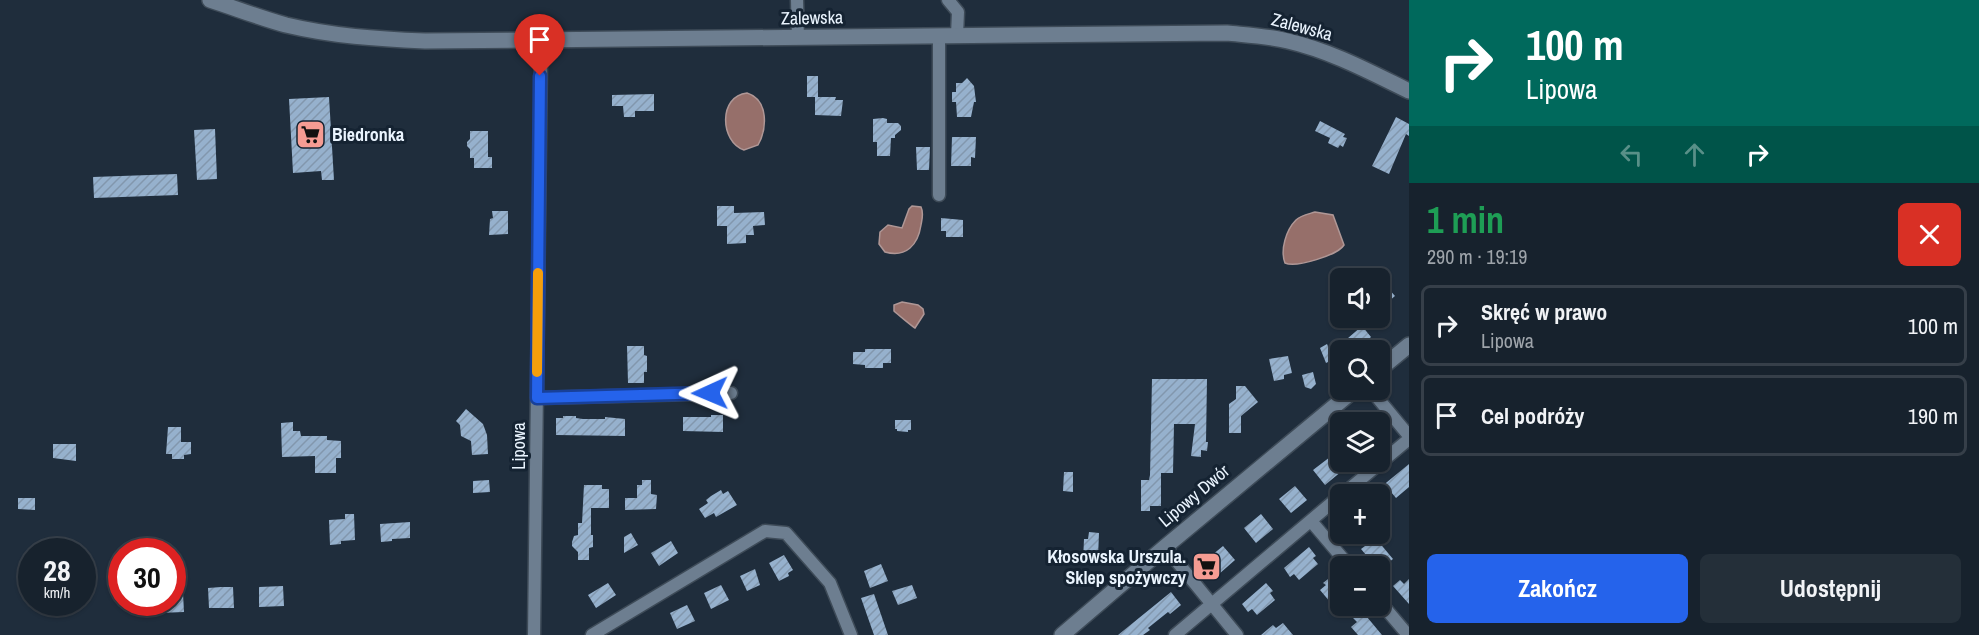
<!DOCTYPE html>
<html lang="pl">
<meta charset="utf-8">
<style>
:root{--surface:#17222d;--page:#242f39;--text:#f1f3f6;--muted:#9ea4aa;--line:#363f49;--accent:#2563eb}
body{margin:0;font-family:"Archivo Narrow",sans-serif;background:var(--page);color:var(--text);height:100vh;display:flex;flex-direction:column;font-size:22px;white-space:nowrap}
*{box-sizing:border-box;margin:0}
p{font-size:20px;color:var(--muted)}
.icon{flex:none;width:33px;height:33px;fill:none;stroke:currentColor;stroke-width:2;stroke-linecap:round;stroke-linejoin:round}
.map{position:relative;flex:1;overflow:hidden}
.sheet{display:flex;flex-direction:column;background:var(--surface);width:570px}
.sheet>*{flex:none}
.top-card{background:#00695c;color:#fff;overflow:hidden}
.controls{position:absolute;left:1330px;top:268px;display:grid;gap:12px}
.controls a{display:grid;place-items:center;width:60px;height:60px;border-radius:9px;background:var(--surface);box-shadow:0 2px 4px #0004,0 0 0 2px var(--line);font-size:30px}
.speed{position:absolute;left:18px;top:538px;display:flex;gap:12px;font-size:30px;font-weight:700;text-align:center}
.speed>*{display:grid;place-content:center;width:78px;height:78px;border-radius:50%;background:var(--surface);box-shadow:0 2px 4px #0004,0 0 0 2px var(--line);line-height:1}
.speed small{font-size:15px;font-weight:400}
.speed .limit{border:9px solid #d22;background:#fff;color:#111}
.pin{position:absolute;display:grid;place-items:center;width:51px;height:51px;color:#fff;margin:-62px -26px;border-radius:50% 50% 50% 0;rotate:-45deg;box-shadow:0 0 6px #0007}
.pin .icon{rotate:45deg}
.me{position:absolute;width:66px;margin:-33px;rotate:269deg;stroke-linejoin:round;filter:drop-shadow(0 0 4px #0008)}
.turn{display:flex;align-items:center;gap:21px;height:126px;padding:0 18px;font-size:27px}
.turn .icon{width:78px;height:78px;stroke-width:2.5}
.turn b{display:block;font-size:42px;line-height:51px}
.lanes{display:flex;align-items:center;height:57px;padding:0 18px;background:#0003;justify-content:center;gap:30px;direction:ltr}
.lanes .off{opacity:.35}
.round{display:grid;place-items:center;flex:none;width:63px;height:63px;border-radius:9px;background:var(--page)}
.head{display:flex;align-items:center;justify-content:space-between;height:102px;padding:0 18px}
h1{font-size:36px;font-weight:700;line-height:45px;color:#1e9e55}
.action{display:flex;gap:12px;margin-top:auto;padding:12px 18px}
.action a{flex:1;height:69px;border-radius:9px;background:var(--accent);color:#fff;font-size:24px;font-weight:700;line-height:69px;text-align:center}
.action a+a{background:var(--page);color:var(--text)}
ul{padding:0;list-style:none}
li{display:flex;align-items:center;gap:18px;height:81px;margin:0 12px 9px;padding:0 6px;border:3px solid var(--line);border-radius:9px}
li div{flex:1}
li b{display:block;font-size:22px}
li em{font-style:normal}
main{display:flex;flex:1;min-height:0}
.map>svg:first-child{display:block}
.water{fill:#966f6a;stroke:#af9796;stroke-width:1.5}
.building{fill:url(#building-hatch)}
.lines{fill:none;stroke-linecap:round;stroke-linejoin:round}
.minor-casing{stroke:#3e4b58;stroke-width:15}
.tertiary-casing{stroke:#3e4b58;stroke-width:18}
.minor{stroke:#6d7e90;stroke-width:12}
.tertiary{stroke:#6d7e90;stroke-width:15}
.route-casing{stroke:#184099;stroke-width:15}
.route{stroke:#2563eb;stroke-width:10}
.slow{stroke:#f59e0b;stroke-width:10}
.labels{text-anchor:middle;stroke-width:6;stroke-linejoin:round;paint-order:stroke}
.street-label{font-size:18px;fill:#eaf4fe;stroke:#152332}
.poi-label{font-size:18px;font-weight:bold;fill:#eaf4fe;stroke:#152332;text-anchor:start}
</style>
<main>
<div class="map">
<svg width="1409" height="635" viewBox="0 0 1409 635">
<defs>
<pattern id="building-hatch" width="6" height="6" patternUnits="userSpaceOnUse" patternTransform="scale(1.5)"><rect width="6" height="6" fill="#96b1cd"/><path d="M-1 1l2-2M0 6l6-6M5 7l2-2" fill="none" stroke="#8297ad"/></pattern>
</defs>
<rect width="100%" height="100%" fill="#1f2d3c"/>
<path class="water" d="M747 93C769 100 767 129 758 145L744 150C720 142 718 96 747 93Z
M912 206 921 207C924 213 922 219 921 225 918 245 906 258 885 252L879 244 880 232 888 225 902 228 909 209Z
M1315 212 1333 215 1344 245C1338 255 1296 268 1285 263 1280 250 1286 230 1296 220 1301 215 1309 214 1315 212Z
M902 302 918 305 923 309 924 314 915 328C913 327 896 313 894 311V305Z"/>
<path class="building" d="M807 76H818V97H836L835 100H843L841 116 815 115V97H807Z
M967 78 974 86 976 102H974L971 117H957L956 102H952V92H956V83H962Z
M654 94V111H635V117H624L623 106H612V95Z
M329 97 334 180H322L321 171 293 173 289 99Z
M1396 117 1409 124V136L1406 134 1389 174 1372 166Z
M883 118 887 119V123H898L901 126V130L895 135V138H891L890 156H877V142H873V119Z
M1320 121 1345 134 1343 137 1347 138 1343 147 1340 145 1338 148 1328 143 1330 138 1315 131Z
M215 129 217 179 197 180 194 130Z
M470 131H488V157H492V168H474V158H470V149L467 146V142L470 139Z
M952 137H976L975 158 971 157V166H951Z
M916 147H930L929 170H917Z
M177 174 178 195 94 198 93 177Z
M717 206H734V213L764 212 765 225 753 226 754 235H746V243L727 244V226H717Z
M492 211H508V234L489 235 490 219 493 218Z
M941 218 963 220V237H946V231H941Z
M1380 279 1395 296 1380 309Z
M1346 318H1369L1356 330Z
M1362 326 1371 337 1355 351H1333Z
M1327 344 1334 359 1326 363 1320 348Z
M627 346H644V355L647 356V372H644V383H628Z
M865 349H891V363H883V368H865V365L853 364V352H865Z
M1288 356 1292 373 1284 375V379L1274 381 1269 359Z
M1313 372 1316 384 1311 389 1305 387 1302 375Z
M1152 379H1207L1206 442H1208L1207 451 1201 450V457L1191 456 1195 424H1174L1173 473H1161V506H1150V511H1141V480H1149L1150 475Z
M1236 386H1245L1258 402 1241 416V433H1229V404L1236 399Z
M466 409 483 424 487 435 488 454 472 455 471 441 461 436 460 425 456 421Z
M711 415H723V432L683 431V417H711Z
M563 416H576V418L583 419H605V417L625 419V436L556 435V418H563Z
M895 420H911V430H908V432L897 431V429H895Z
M293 422V431H300L301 436H327V440L341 441V458H336V473H315V456L282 457 281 423Z
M168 427H181V442H191V454L184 455V459H172V454H166Z
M53 444H76V461L53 458Z
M1330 457 1342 471 1325 485 1313 470Z
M1409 464V487L1396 498 1391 492 1387 495 1381 487Z
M1064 472H1073V492L1063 491Z
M489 480 490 492 473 493V481Z
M642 480H651V494L657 495 656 509 625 510V498H637V485H642Z
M584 485H602V489H609V508H591V535H593V547L589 548V560H578V552L572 546V542L574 536 578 535V523H582Z
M1295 486 1307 500 1291 513 1279 499Z
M721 490 723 494 728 491 737 505 716 517 714 513 705 518 699 509 708 503 706 500 711 496Z
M18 498H35V510L18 509Z
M345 514H354L355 540 341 541V544L330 545 329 520 345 519Z
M1261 514 1273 529 1256 543 1244 528Z
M410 522V538L392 539V541L381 542 380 524Z
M1089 532 1099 533 1098 558H1095V561H1083L1084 539H1088Z
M631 533 638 545 624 553V537Z
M671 541 678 553 659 566 651 553Z
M1378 541 1393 559 1387 564 1389 567 1382 574 1380 567H1376L1361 549 1369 543 1372 546Z
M1223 546 1235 560 1219 574 1214 568 1208 574 1200 565Z
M1309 547 1316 556 1313 558 1318 564 1299 580 1294 574 1290 577 1284 568Z
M784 555 793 570 788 573 789 576 779 581 769 563Z
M881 564 888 581 870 588 864 571Z
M755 569 760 585 747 591 740 576Z
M1332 576 1341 586V605L1336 609 1320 590 1326 585 1323 583Z
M1409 579V604L1393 586 1400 580 1404 584Z
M608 583 616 595 596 608 588 595Z
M1266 583 1273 591 1270 593 1275 600 1257 615 1252 609 1248 612 1242 604Z
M721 585 729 600 711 609 704 593Z
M912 585 917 598 898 605 892 591Z
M283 586 284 606 259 607V587Z
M221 587H233L234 608H209L208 588Z
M1171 592 1181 605 1170 614 1168 612 1148 628 1150 630 1143 635H1118Z
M172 593H183L184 612 159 613 158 603H172Z
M874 594 888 635H874L861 598Z
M687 605 695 621 677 629 670 613Z
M1362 611 1382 635H1358L1351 627 1357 622 1353 618Z
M1283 623 1293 635H1261L1273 625 1276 628Z"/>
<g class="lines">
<defs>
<path id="minor" d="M797 0 798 38
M948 0 958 12 957 35
M939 36V195
M1371 390 1409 436
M537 398 731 393
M1342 495 1409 439
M1311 521 1350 567
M1165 547 1237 635
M1380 602 1408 635
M534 635 541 56 539 42
M592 635 765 531 786 533 830 583 851 635
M1175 635 1341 495"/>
<path id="tertiary" d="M210 0C235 8 260 18 286 25 332 36 377 39 425 41L1227 33C1247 35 1268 36 1288 41 1331 51 1370 72 1409 91
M1380 369 1409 345
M1062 635 1165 547 1354 390"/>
</defs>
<use href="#minor" class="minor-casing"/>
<use href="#tertiary" class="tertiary-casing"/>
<use href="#minor" class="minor"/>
<use href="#tertiary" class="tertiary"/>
</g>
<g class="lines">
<defs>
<path id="route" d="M540 76 537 398 710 393"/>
</defs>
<use href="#route" class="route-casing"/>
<use href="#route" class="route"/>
<path class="slow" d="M537 372 538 273"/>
</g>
<defs>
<symbol id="supermarket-square" viewBox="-11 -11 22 22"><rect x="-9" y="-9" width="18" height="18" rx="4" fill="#f59c93" stroke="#152332"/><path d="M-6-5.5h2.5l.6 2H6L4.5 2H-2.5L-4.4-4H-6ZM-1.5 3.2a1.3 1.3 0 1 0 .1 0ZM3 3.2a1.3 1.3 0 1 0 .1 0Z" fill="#111"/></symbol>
</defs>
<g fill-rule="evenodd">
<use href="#supermarket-square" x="294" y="118" width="33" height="33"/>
<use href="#supermarket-square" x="1190" y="550" width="33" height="33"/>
</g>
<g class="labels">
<g class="street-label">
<text transform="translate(812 18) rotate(-1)" y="6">Zalewska</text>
<text transform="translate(1302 27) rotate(15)" y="6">Zalewska</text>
<text transform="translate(519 446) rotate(-90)" y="6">Lipowa</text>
<text transform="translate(1194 496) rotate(-40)" y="6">Lipowy Dwór</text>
</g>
<g class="poi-label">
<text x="332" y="141">Biedronka</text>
<text x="1186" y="563" text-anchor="end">Kłosowska Urszula.<tspan x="1186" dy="21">Sklep spożywczy</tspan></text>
</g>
</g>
</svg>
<div class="controls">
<a><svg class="icon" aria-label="sound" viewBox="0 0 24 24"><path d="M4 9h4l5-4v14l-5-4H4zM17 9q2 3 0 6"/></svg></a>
<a><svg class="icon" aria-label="search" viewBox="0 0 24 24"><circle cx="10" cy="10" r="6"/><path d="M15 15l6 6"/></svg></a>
<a><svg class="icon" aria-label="layers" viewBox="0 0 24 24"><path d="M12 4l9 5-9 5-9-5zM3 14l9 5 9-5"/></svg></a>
<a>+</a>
<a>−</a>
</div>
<div class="speed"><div>28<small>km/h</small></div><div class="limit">30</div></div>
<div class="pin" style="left:540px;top:76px;background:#d93025"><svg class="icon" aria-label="arrive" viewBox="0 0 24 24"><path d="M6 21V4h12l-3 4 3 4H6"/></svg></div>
<svg class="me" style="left:710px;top:393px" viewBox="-20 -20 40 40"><path d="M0-17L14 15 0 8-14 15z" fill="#2563eb" stroke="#fff" stroke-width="4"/></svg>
</div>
<section class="sheet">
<div class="top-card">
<div class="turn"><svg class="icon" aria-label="right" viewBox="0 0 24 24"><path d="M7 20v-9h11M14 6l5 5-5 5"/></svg><div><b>100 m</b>Lipowa</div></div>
<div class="lanes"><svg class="icon off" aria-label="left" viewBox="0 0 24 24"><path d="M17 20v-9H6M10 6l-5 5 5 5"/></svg><svg class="icon off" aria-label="ahead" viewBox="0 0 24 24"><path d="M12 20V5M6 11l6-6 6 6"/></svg><svg class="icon" aria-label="right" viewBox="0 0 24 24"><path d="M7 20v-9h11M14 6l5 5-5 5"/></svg></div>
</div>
<div class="head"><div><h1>1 min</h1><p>290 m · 19:19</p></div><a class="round" style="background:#d93025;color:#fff"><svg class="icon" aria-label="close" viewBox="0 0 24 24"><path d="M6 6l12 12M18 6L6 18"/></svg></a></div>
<ul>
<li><svg class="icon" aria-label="right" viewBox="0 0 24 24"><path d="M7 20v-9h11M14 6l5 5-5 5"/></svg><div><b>Skręć w prawo</b><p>Lipowa</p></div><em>100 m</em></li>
<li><svg class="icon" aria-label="arrive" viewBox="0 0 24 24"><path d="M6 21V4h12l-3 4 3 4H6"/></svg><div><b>Cel podróży</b></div><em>190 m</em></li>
</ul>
<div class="action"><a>Zakończ</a><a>Udostępnij</a></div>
</section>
</main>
